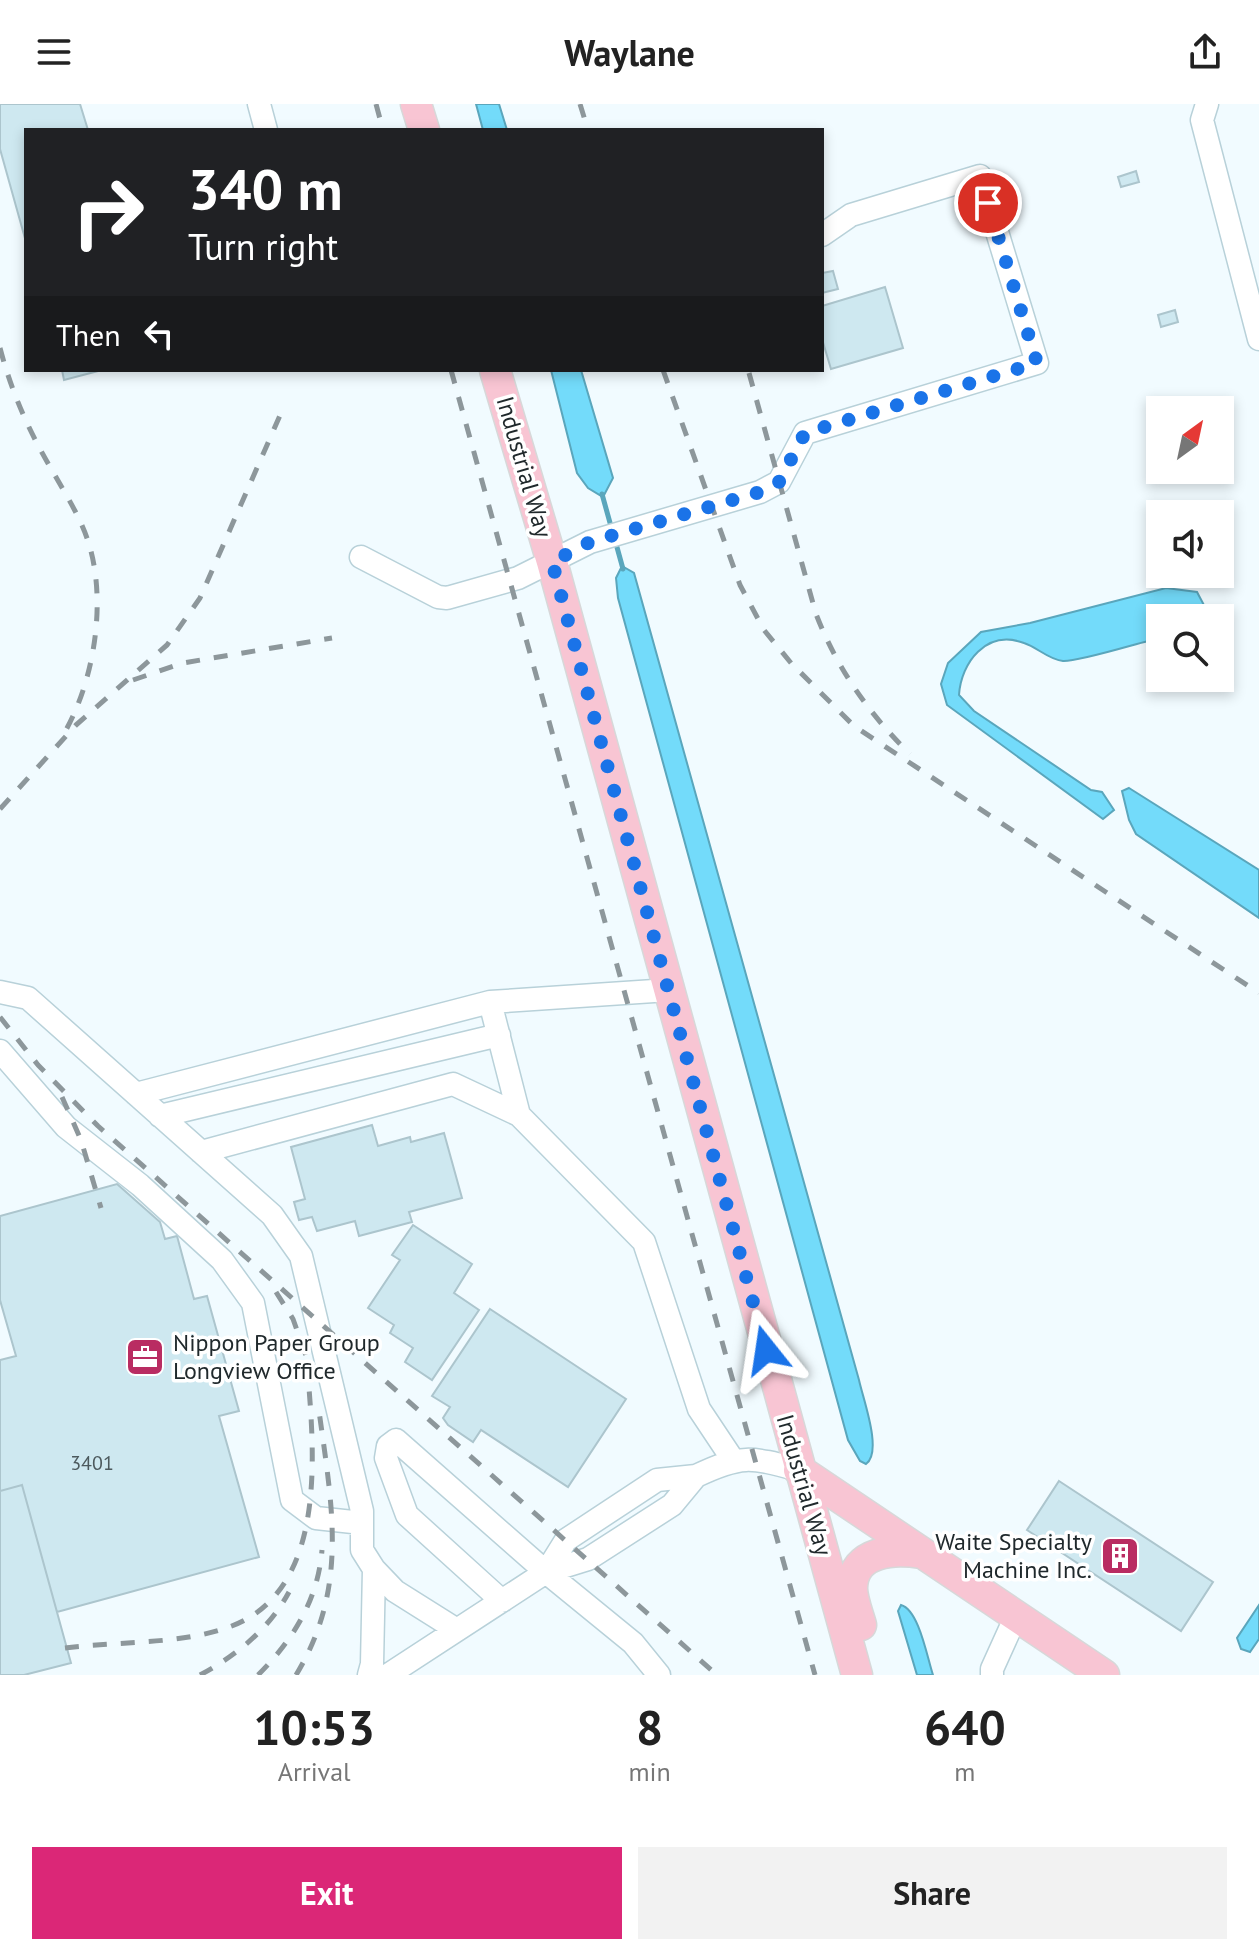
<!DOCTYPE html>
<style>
:root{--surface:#fff;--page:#f2f2f2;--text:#222;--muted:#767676;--accent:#db2777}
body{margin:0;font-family:"PT Sans",sans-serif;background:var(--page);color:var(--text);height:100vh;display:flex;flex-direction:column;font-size:30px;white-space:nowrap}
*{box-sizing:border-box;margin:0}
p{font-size:26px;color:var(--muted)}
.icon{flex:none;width:44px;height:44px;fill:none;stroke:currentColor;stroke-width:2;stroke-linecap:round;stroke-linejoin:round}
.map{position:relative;height:1571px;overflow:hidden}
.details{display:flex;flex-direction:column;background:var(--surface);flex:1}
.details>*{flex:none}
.banner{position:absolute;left:24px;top:24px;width:800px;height:244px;border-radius:0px;box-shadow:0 4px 12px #0003;background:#202124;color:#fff;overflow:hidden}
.needle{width:52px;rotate:33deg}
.tools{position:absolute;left:1146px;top:292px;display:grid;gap:16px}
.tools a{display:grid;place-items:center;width:88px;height:88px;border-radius:0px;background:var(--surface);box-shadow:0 4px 12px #0003;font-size:40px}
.pin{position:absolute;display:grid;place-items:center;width:68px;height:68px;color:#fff;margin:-34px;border:4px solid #fff;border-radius:50%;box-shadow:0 2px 8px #0007}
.me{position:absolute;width:88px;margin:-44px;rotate:345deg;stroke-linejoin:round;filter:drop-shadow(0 0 6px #0008)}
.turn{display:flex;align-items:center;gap:28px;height:168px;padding:0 32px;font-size:36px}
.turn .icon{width:104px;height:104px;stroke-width:2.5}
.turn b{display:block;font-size:56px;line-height:68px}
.then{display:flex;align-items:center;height:76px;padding:0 32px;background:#0003;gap:16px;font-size:30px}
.eta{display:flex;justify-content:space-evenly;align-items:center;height:136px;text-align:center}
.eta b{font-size:48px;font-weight:700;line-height:56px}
.cta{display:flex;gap:16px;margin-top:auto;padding:16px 32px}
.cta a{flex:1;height:92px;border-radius:0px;background:var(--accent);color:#fff;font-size:32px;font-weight:700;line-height:92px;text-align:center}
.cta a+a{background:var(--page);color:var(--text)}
header{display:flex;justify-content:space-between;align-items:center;height:104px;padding:0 32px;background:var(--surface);font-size:36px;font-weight:700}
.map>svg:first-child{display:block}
.water{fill:#73dbfa;stroke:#5aa6bc;stroke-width:2}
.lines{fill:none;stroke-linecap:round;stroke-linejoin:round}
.stream{stroke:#5aa6bc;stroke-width:5}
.building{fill:#cee8f0;stroke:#acc5cd;stroke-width:2}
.minor-casing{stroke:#b8d1d9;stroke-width:25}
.major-casing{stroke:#d7d8d9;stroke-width:33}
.minor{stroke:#fff;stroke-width:22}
.major{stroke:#f8c5d3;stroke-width:30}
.rail{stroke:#8d979b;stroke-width:5;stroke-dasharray:14 14;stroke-linecap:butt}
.route{stroke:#1a73e8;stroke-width:14;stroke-dasharray:0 25.2}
.labels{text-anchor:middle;stroke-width:7;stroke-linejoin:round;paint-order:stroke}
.number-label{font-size:20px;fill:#4c595d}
.street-label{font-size:24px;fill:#20292c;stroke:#fff}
.poi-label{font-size:24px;fill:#20292c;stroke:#fff;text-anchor:start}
</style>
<header><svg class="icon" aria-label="menu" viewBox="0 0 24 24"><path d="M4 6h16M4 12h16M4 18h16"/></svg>Waylane<svg class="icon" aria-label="share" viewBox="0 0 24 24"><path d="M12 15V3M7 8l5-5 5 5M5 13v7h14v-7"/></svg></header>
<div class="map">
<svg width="1259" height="1571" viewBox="0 0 1259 1571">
<rect width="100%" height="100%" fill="#f1fbff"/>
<path class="water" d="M476 0H499L507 26H483Z
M551 266H581L613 374 603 393 588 384 577 369Z
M622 462 634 469 859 1276C863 1295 883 1348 866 1360L860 1357 848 1336 618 494 616 474Z
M1166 484 1197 488 1206 505V514H1160V534C1141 538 1079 558 1063 557 1049 556 1037 543 1024 539 986 525 961 559 959 591L974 607 1091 686 1102 688 1114 706 1103 715 947 601 941 580 948 559 981 528 1030 519Z
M1129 684 1259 766V814L1136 730 1129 716 1122 687Z
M901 1501C919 1506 927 1553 933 1571H917L898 1507Z
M1259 1501V1535L1250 1548 1241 1545 1237 1534Z"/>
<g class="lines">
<path class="stream" d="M602 390 612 426
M615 436 623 465"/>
</g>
<path class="building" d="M0 0H80L88 26H26V138L0 45Z
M1136 67 1139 78 1121 83 1118 73Z
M833 167 838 185 822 189V169Z
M885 183 903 244 831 265 822 235V202Z
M1175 206 1178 218 1161 223 1158 211Z
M62 266H102L64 276Z
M372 1021 378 1042 410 1033 411 1038 444 1029 462 1094 409 1108 412 1118 359 1132 355 1117 317 1127 312 1113 299 1116 294 1098 305 1095 291 1043Z
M117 1080 160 1118 165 1135 177 1132 194 1195 207 1192 239 1307 219 1312 259 1453 57 1508 22 1381 0 1387V1256L16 1252 0 1196V1112Z
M413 1121 472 1160 454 1189 479 1206 432 1276 405 1258 413 1244 390 1229 394 1221 368 1204 400 1156 392 1151Z
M490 1205 626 1295 568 1383 481 1326 473 1338 448 1321 443 1314 450 1303 432 1292Z
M1059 1377 1213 1478 1181 1527 1027 1426Z
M22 1381 71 1559 24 1571H0V1387Z"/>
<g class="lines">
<defs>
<path id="minor" d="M259 0 266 26
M1207 0 1202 16 1259 235
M361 453 438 493 447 494 518 474 590 438 760 388 779 378 805 329 1037 259 980 72 851 111 822 131
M669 886 490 898 519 1011 644 1138 699 1305 733 1356
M0 888 28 894 272 1111 301 1152 362 1407V1446L374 1465 395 1487 457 1526
M0 947 66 1023 140 1081 222 1156 253 1199 292 1396 316 1414 362 1419
M136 990 490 898
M160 1012 499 931
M201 1048 453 980 519 1011
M696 1372C742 1350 751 1353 799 1366
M502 1497 407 1411 386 1354 388 1342 396 1336 546 1468 633 1539 659 1571
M369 1571 372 1560 374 1465
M388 1571 546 1468 588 1455 672 1401 696 1372 657 1376 566 1436 546 1468
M992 1571V1565L1016 1512"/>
<path id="major" d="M416 0 424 26
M495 266 552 458 857 1571
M799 1366 1104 1571
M861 1521C858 1510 852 1495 852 1484 853 1446 895 1445 921 1449"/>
</defs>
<use href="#minor" class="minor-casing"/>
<use href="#major" class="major-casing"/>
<use href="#minor" class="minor"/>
<use href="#major" class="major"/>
<path class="rail" d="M376 0 383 26
M580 0 588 26
M0 244C11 286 27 323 49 361 63 386 79 410 88 437 107 495 95 573 66 626
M451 266 815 1571
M663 266 740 481 764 526 791 559 854 622 1259 889
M749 269 816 510C837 564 868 609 910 650
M133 576 183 559 332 534
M0 705 76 621 167 541 200 494 285 300
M0 913 38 961 98 1022 717 1571
M62 993 81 1036 101 1104
M276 1188 293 1215 309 1260
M65 1544C118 1537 179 1541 229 1523 333 1486 313 1335 306 1249
M200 1571C237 1551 269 1525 289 1488
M258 1571C293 1536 318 1496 322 1446
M296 1571C349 1484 332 1402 319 1307"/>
</g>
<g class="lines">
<path class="route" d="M766 1246 552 458 590 438 760 388 779 378 805 329 1037 259 988 99"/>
</g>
<defs>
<symbol id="office-square" viewBox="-11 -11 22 22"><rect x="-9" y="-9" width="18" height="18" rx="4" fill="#b92c62" stroke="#fff"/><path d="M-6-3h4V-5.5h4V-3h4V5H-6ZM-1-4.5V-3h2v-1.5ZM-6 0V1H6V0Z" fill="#fff"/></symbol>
<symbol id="building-square" viewBox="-11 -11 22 22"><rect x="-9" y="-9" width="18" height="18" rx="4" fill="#b92c62" stroke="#fff"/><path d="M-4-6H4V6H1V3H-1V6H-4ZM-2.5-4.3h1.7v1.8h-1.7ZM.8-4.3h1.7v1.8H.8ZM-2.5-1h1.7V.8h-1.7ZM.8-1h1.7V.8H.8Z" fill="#fff"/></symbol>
</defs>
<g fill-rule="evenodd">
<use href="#office-square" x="123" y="1231" width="44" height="44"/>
<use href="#building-square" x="1098" y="1430" width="44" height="44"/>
</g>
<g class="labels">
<g class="number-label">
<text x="92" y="1366">3401</text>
</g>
<g class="street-label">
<text transform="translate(524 363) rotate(74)" y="8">Industrial Way</text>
<text transform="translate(804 1381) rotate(74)" y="8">Industrial Way</text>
</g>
<g class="poi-label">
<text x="173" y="1247">Nippon Paper Group<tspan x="173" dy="28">Longview Office</tspan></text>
<text x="1092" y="1446" text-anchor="end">Waite Specialty<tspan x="1092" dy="28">Machine Inc.</tspan></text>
</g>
</g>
</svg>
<div class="tools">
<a><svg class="needle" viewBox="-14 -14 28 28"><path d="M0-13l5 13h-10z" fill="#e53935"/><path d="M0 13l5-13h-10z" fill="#767676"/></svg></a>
<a><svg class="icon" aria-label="sound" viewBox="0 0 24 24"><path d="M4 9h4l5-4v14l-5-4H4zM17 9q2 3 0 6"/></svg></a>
<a><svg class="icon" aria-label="search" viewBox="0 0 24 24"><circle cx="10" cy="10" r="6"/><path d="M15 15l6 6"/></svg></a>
</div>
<div class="pin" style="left:988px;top:99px;background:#d93025"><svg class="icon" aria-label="arrive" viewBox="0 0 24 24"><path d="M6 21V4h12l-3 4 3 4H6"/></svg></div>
<svg class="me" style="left:766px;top:1246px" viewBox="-20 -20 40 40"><path d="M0-17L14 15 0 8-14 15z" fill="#1a73e8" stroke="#fff" stroke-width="4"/></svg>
<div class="banner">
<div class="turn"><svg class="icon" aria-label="right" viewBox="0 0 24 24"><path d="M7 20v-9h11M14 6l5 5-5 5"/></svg><div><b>340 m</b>Turn right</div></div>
<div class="then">Then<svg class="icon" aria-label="left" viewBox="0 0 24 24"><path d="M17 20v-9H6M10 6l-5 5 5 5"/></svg></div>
</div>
</div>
<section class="details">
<div class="eta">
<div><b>10:53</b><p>Arrival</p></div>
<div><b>8</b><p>min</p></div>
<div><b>640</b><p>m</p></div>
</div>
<div class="cta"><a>Exit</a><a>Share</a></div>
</section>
